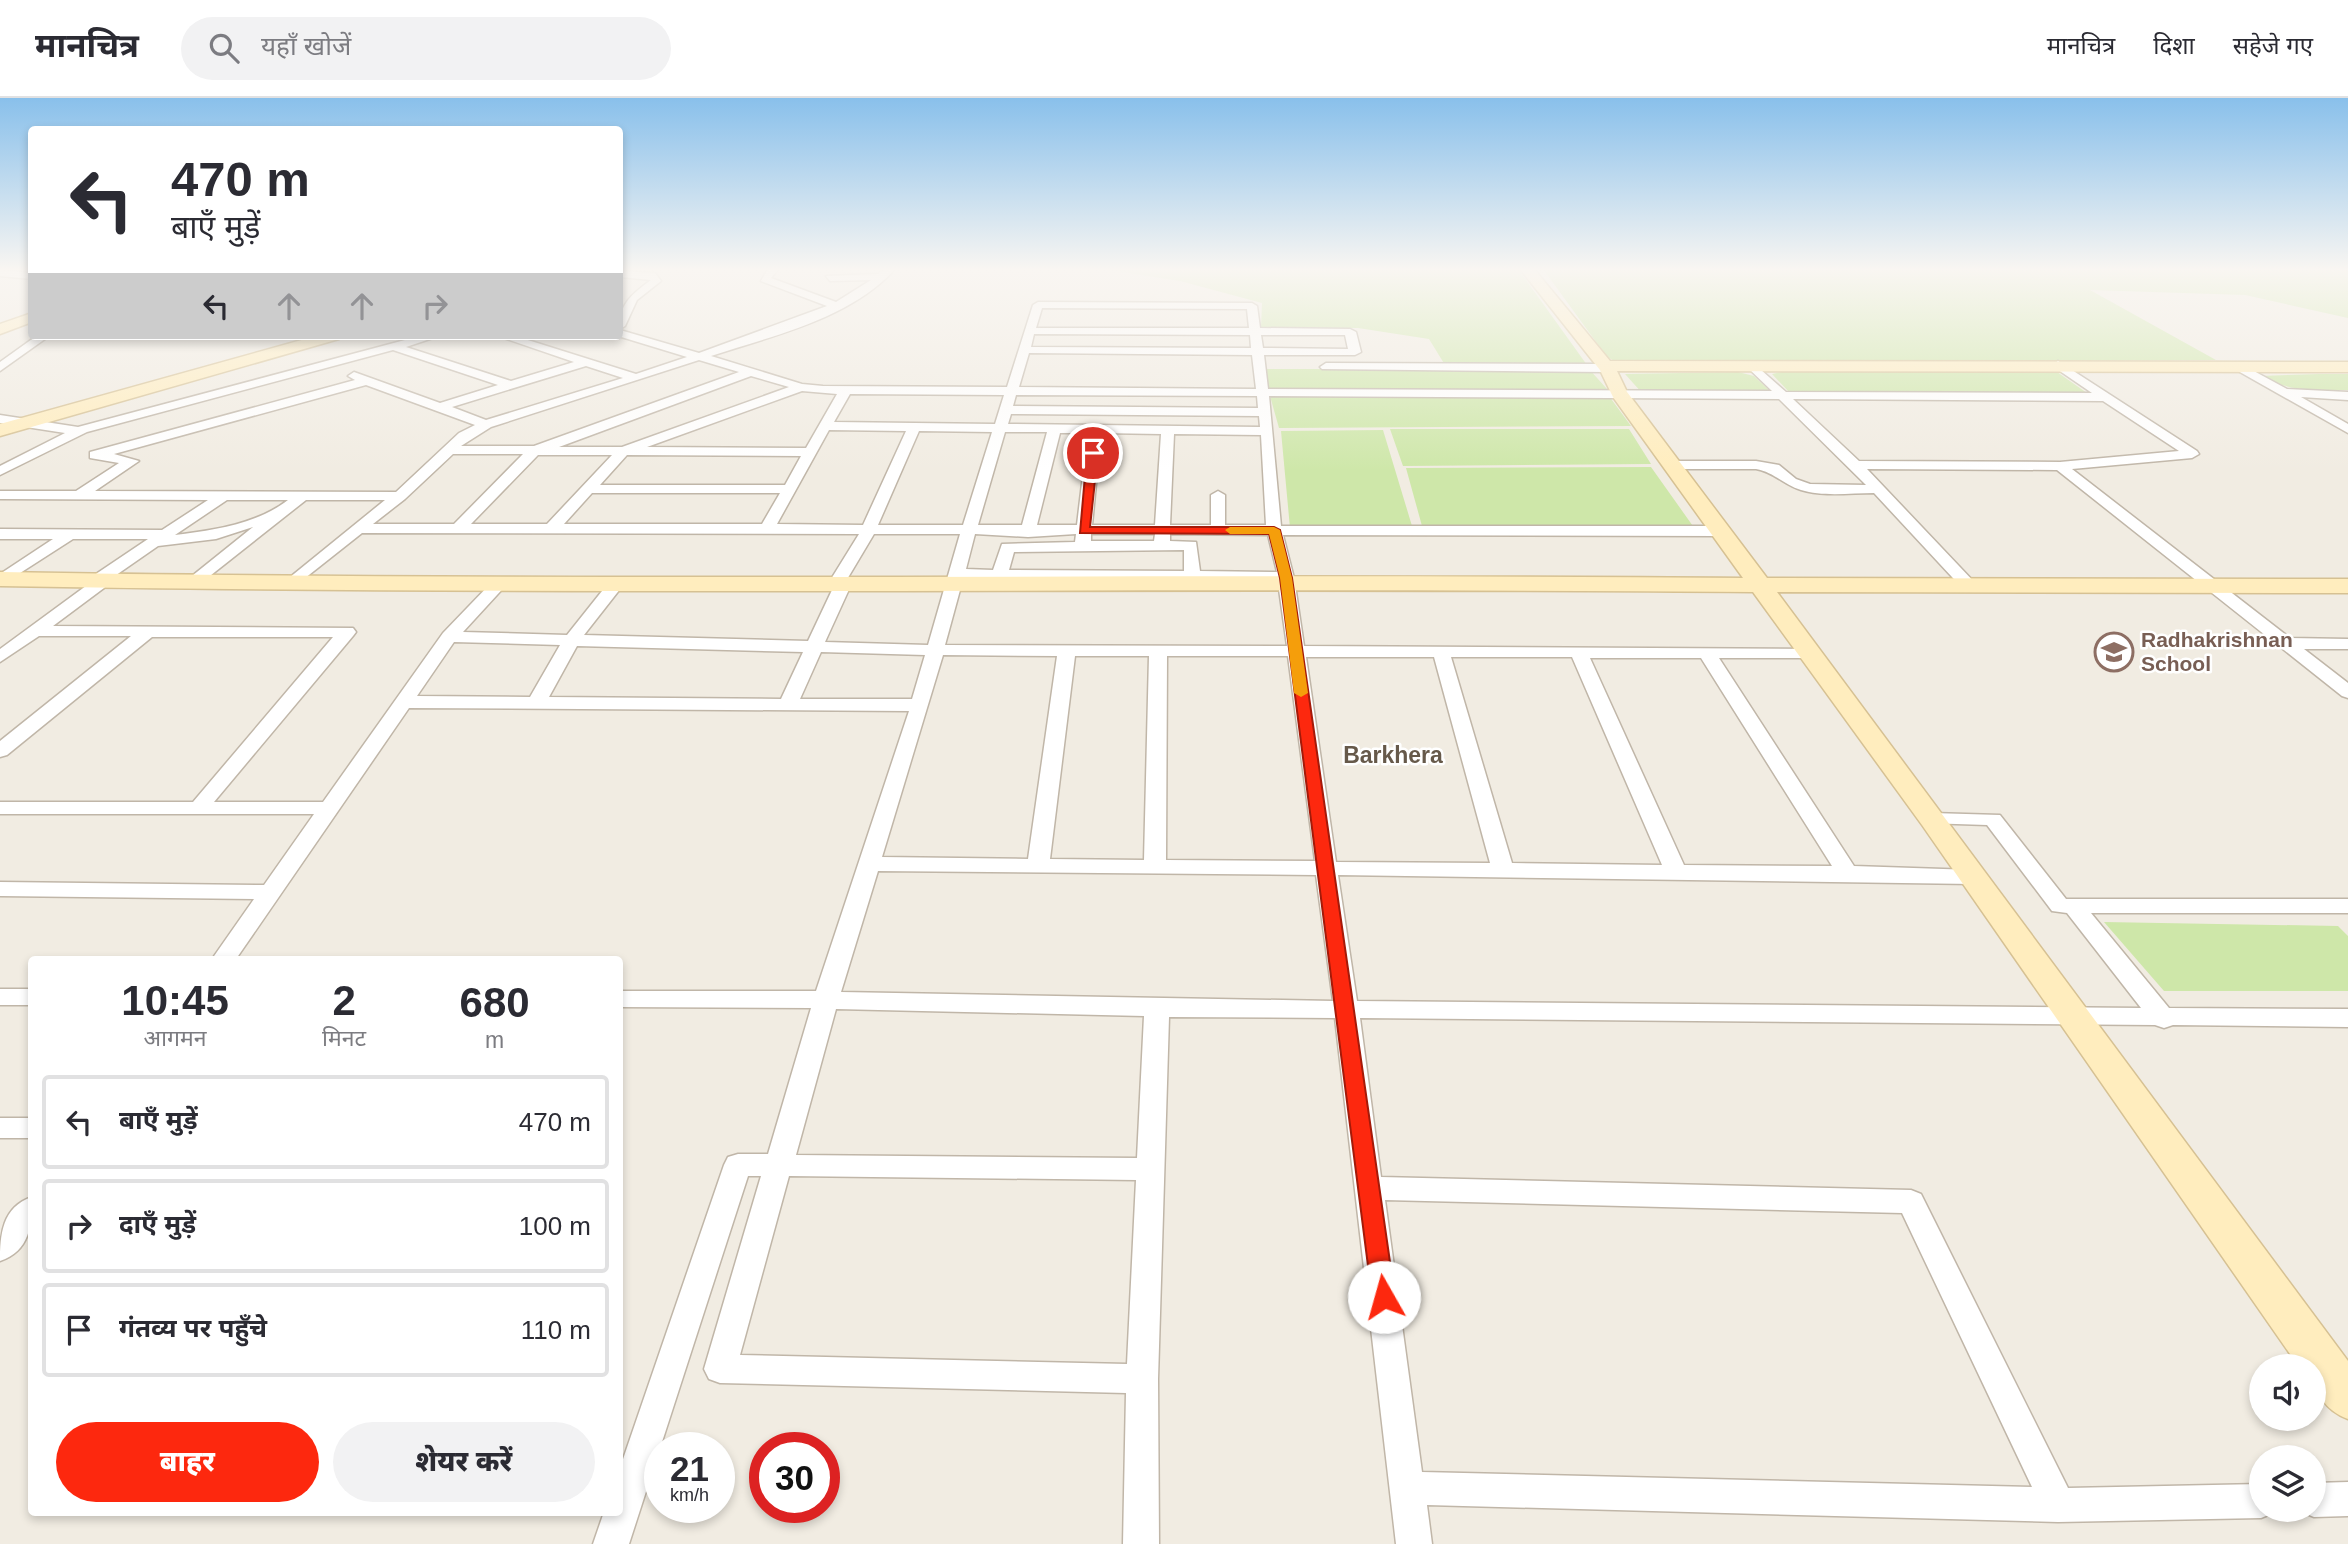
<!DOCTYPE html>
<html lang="hi">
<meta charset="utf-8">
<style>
:root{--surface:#fff;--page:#f2f2f3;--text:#2b2b33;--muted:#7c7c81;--line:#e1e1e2;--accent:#fd280e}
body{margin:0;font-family:Arial,"Noto Sans Devanagari",sans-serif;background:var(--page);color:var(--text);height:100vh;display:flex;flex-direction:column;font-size:26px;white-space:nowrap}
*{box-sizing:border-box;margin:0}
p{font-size:23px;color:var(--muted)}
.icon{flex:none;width:38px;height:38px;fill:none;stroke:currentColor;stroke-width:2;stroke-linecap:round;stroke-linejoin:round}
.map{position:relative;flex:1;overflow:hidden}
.details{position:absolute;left:28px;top:858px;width:595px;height:560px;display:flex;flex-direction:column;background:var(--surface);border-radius:7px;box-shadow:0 4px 10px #0003}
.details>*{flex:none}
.hud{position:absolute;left:28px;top:28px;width:595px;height:214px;border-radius:7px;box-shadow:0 4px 10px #0003;background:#fff;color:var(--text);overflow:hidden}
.buttons{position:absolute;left:2249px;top:1256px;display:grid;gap:14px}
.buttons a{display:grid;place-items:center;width:77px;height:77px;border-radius:50%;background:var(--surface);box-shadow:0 4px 10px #0003;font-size:35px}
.speed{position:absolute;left:644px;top:1334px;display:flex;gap:14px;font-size:35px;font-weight:700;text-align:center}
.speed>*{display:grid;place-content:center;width:91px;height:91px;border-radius:50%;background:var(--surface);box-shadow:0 4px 10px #0003;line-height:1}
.speed small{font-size:18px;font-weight:400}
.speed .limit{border:10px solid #d22;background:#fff;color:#111}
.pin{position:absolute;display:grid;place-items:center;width:60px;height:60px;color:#fff;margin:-30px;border:4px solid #fff;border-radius:50%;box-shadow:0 2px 7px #0007}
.me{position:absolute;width:77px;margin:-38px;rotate:353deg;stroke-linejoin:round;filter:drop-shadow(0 0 5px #0008)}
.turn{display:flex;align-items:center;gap:24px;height:147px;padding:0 28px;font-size:32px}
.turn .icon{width:91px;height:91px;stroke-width:2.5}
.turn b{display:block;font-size:49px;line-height:60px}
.lanes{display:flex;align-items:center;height:66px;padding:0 28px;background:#0003;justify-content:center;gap:35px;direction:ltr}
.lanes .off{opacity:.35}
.eta{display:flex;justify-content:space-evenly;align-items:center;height:119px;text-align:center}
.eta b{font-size:42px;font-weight:800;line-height:49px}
.action{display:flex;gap:14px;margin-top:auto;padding:14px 28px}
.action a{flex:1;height:80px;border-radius:42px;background:var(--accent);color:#fff;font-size:28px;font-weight:800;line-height:80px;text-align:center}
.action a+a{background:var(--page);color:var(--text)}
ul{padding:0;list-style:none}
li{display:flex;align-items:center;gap:21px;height:94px;margin:0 14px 10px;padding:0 14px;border:4px solid var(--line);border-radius:7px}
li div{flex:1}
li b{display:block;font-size:26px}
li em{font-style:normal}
header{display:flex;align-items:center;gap:42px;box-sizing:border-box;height:98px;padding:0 35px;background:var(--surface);border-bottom:2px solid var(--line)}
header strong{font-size:33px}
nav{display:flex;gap:38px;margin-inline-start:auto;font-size:24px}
.search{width:490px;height:63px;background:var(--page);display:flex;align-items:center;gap:18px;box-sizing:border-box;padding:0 24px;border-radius:38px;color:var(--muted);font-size:26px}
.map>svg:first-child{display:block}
.green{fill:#cee7a9}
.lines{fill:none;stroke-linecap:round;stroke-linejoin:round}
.street-casing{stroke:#c0b6a8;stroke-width:3}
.secondary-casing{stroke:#d6c193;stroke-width:3}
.street{fill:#fff;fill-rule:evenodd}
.secondary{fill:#ffedbe;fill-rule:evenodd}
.route{fill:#fd280e;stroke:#a41a09;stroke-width:2}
.slow{fill:#f59e0b}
.labels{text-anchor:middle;stroke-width:5;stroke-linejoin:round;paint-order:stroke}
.education-label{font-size:21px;font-weight:bold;fill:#785e54;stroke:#fff;text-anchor:start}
.neighbourhood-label{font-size:23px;font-weight:bold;fill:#66594a;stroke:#fff}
</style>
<header>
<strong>मानचित्र</strong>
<div class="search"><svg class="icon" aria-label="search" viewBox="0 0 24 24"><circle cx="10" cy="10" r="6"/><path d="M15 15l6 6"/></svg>यहाँ खोजें</div>
<nav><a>मानचित्र</a><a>दिशा</a><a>सहेजे गए</a></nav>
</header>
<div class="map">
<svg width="2348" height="1446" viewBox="0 0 2348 1446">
<rect width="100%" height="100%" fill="#f1ece2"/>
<path class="green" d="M1104 171H1518L1587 267H1445L1429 241 1358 230H1261L1262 205 1180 183Z
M1543 171H2348V220L2245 197 2090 192 2216 262 1618 265 1607 259Z
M1266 271H1589L1607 291 1269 293Z
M1738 274 1754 278 1771 294 1643 296 1625 276Z
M1781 274H2057L2087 295 1789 294 1772 276Z
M2319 276H2348V292C2316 292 2289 294 2260 278Z
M1270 298H1609L1631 328 1279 330Z
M1390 331H1629L1651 366 1403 368Z
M1383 332 1412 428 1290 430 1281 333Z
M1651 369 1695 431 1422 428 1406 370Z
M2104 824 2338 828 2348 838V893H2164Z"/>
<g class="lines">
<defs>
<path id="street" d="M768 171H778L771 180 836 204 871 182 830 183 826 178 878 176 885 171H895C850 221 772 238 711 258L802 286 823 288 1007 289 1033 207 1038 204 1252 205 1257 208 1260 230 1350 231 1356 234 1361 254 1355 257H1264L1268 291 1772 293 1746 268 1752 264 1786 294 2092 295 2054 269 2052 267 2058 263 2197 353 2199 356 2192 360 2072 371 2290 540 2348 541V551H2304L2348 585V600L2342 598 2057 372 1867 371 1977 487V493H1965L1874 395C1851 395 1823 399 1801 392 1784 387 1774 374 1756 371H1671L1664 367 1671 363H1756L1779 367 1796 381 1810 386 1866 387 1779 301 1269 298 1281 428H1720L1728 433 1720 438 1283 437 1294 480 1304 548 1815 551 1818 555 1815 559 1809 560H1719L1854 768 1973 772 1984 779 1973 786 1338 777 1357 903 2141 910 2067 815 2052 813 1987 727 1925 725 1922 721 1925 717 1932 715 2000 717 2066 801H2348V815H2091L2169 910 2348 911V929L2173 927 2164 930 2155 927 1360 920 1381 1079 1911 1092 1921 1096 2068 1390 2261 1386V1412H2275L2273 1415 2261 1420 2058 1424 1427 1407 1432 1446H1396L1335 920 1169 919 1158 1281 1159 1446H1123L1126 1295 720 1285 709 1281 704 1271 761 1078H748L629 1446H593L604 1414H620V1370L724 1067 728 1059 738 1056H768L811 910 620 909V893H816L909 613 409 610 236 861H212L254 801 0 798V784L264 787 314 716H0V704H193L333 539H152L7 657 0 659V643L131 538H39L0 564V551L90 485V480L148 441H73L3 486 0 485V476L53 441H0V431L162 432 208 402 0 401V393H76L119 365 90 360V354L355 282 348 278 354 274 440 305 498 287 393 252 87 334 0 377V368L65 335 0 325V317L78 329 420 238H439L406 249 511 283 574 264 498 238H515L636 276 687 259 618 238 620 232 699 255 827 208 761 183ZM1042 210 1247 211 1249 230H1036ZM1034 236 1250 237 1251 250 1031 249ZM1261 237H1345L1348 251 1263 250ZM1029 255 1252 257 1256 291 1019 289ZM699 262 739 274 534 348H461L491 329ZM586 268 623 280 486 322 452 309ZM751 278 789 289 622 349H559ZM366 287 475 327 459 335 396 394 95 393 139 363 114 356ZM802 293 837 296 806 350 647 349ZM850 296 1004 297 995 326 834 324ZM1016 297 1257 298 1258 310 1013 308ZM1793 301 2103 303 2179 353 2060 364 1859 363ZM1011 316 1259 318 1260 329 1008 326ZM829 332 906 333 863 427 777 426ZM919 333 992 334 963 427H878ZM1005 334H1047L1022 427H978ZM1060 335H1088L1077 427H1037ZM1101 335 1161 336 1155 427H1092ZM1174 336 1261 337 1266 427H1225V397L1218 393 1211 397V427H1170ZM453 356H523L454 426H373L405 401ZM538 357H612L547 426H471ZM627 357 801 358 785 387H600ZM592 395H780L762 426H564ZM227 402H288C257 426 214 432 175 437ZM306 402H385L289 480 287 483 295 488 362 435 859 436 828 486 833 490 808 543 584 537 624 486 616 481 610 483 567 537 463 534 508 485 506 482H494L443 535 323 704H214L353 538 356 534 353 530 53 528 108 487 109 482 158 448 216 441 253 429 187 482 195 487 201 485ZM874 436H960L928 547 825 544 851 487 846 483ZM975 436 1028 439 1076 436 1075 444 1002 446 993 472 966 471ZM1091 436H1155L1154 443H1091ZM1170 436 1268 437 1277 474 1200 473 1196 444 1170 443ZM1184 452V473L1009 472 1014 454ZM963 481 1185 483 1193 489 1201 483 1278 484 1287 548 945 547ZM454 544 560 547 530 599 417 598ZM577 548 803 554 781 601 549 599ZM821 554 925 557 912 601H800ZM943 557 1057 558 1028 761 882 759ZM1075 558H1149L1144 762 1050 761ZM1167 558H1288L1315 763 1166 762ZM1306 559H1434L1490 765 1336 764ZM1451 559H1572L1662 767 1512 765ZM1590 560H1701L1832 768 1684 767ZM878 773 1316 777 1333 903 841 894ZM836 911 1144 918 1137 1060 796 1057ZM789 1078 1136 1082 1127 1266 740 1257ZM1385 1102 1902 1115 2032 1389 1422 1374Z
M0 172 32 175V181L0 178Z
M620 173 655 175 661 183 637 202 625 228 620 231C618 207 632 196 651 182L620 179Z
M35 239 45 241 0 273V264Z
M1326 265 1607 266 1613 270 1607 274 1322 271 1320 269Z
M2231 265H2239L2287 291 2348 294V302L2301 299 2348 326V335L2231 269Z
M0 891H32V907H0Z
M0 1020H32V1040H0Z
M32 1099C32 1127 30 1153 0 1163 0 1137 2 1109 32 1099Z
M2348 1384V1418L2314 1419 2302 1414 2314 1412V1385Z"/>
<path id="secondary" d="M1520 171H1534L1610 263 2348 264V274L1617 273 1627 294 1767 480 2348 481V495L1777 494 2348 1263V1321C2324 1312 2314 1294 2314 1269H2299L1922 727 1753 494C1169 489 584 498 0 488V474C581 484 1162 475 1743 480L1613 299 1600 272Z
M32 215V224L0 236V226Z
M316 238H341L339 241 0 338V326Z"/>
</defs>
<use href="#street" class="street-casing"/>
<use href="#secondary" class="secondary-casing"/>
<use href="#street" class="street"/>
<use href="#secondary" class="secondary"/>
</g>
<linearGradient id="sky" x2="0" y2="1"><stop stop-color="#89c0eb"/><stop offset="0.46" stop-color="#f9f6f2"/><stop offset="1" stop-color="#f9f6f2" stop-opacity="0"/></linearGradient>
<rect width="2348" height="373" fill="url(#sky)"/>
<path class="route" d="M1093 352 1098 355 1090 429H1274L1280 432 1292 480 1395 1199 1392 1206 1384 1209 1375 1206 1372 1199 1280 480 1269 436 1080 435 1087 355Z"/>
<path class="slow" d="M1274 429 1280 432 1292 480 1308 595 1301 599 1294 595 1280 480 1269 436H1230L1225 432 1230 429Z"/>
<defs>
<symbol id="school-ring" viewBox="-11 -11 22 22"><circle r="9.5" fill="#fff" stroke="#8d6e63" stroke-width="1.5"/><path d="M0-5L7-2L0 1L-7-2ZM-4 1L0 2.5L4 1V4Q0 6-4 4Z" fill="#8d6e63"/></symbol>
</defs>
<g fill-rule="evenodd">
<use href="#school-ring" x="2092" y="532" width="44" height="44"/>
</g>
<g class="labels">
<g class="education-label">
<text x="2141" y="549">Radhakrishnan<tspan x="2141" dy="24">School</tspan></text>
</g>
<g class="neighbourhood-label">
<text x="1393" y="665">Barkhera</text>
</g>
</g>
</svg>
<div class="buttons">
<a><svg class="icon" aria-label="sound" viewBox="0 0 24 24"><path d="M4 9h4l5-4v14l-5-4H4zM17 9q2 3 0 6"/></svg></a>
<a><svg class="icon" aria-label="layers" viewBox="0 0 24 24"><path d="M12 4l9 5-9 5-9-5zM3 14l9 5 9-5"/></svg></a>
</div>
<div class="speed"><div>21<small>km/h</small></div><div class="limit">30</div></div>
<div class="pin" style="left:1093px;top:355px;background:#d93025"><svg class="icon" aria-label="arrive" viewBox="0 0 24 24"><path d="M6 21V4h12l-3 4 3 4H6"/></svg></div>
<svg class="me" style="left:1384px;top:1199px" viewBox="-20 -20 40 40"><circle r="19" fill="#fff"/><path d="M0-13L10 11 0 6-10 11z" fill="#fd280e"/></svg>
<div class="hud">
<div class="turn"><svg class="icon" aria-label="left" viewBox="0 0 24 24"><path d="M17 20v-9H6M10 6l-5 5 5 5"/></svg><div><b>470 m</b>बाएँ मुड़ें</div></div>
<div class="lanes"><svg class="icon" aria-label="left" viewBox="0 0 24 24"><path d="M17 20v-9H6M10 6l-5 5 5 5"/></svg><svg class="icon off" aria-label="ahead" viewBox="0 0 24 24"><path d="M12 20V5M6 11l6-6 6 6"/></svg><svg class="icon off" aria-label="ahead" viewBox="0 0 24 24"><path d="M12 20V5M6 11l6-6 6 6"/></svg><svg class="icon off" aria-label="right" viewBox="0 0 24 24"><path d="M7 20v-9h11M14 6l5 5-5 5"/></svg></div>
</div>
<section class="details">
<div class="eta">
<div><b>10:45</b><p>आगमन</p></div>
<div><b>2</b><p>मिनट</p></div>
<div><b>680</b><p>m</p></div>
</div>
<ul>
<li><svg class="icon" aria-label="left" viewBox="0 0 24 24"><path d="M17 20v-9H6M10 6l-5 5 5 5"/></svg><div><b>बाएँ मुड़ें</b></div><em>470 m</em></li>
<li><svg class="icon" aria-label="right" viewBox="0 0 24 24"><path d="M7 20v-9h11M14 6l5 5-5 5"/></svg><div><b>दाएँ मुड़ें</b></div><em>100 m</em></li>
<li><svg class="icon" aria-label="arrive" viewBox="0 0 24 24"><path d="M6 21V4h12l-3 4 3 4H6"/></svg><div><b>गंतव्य पर पहुँचे</b></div><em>110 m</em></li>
</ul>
<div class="action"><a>बाहर</a><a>शेयर करें</a></div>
</section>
</div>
